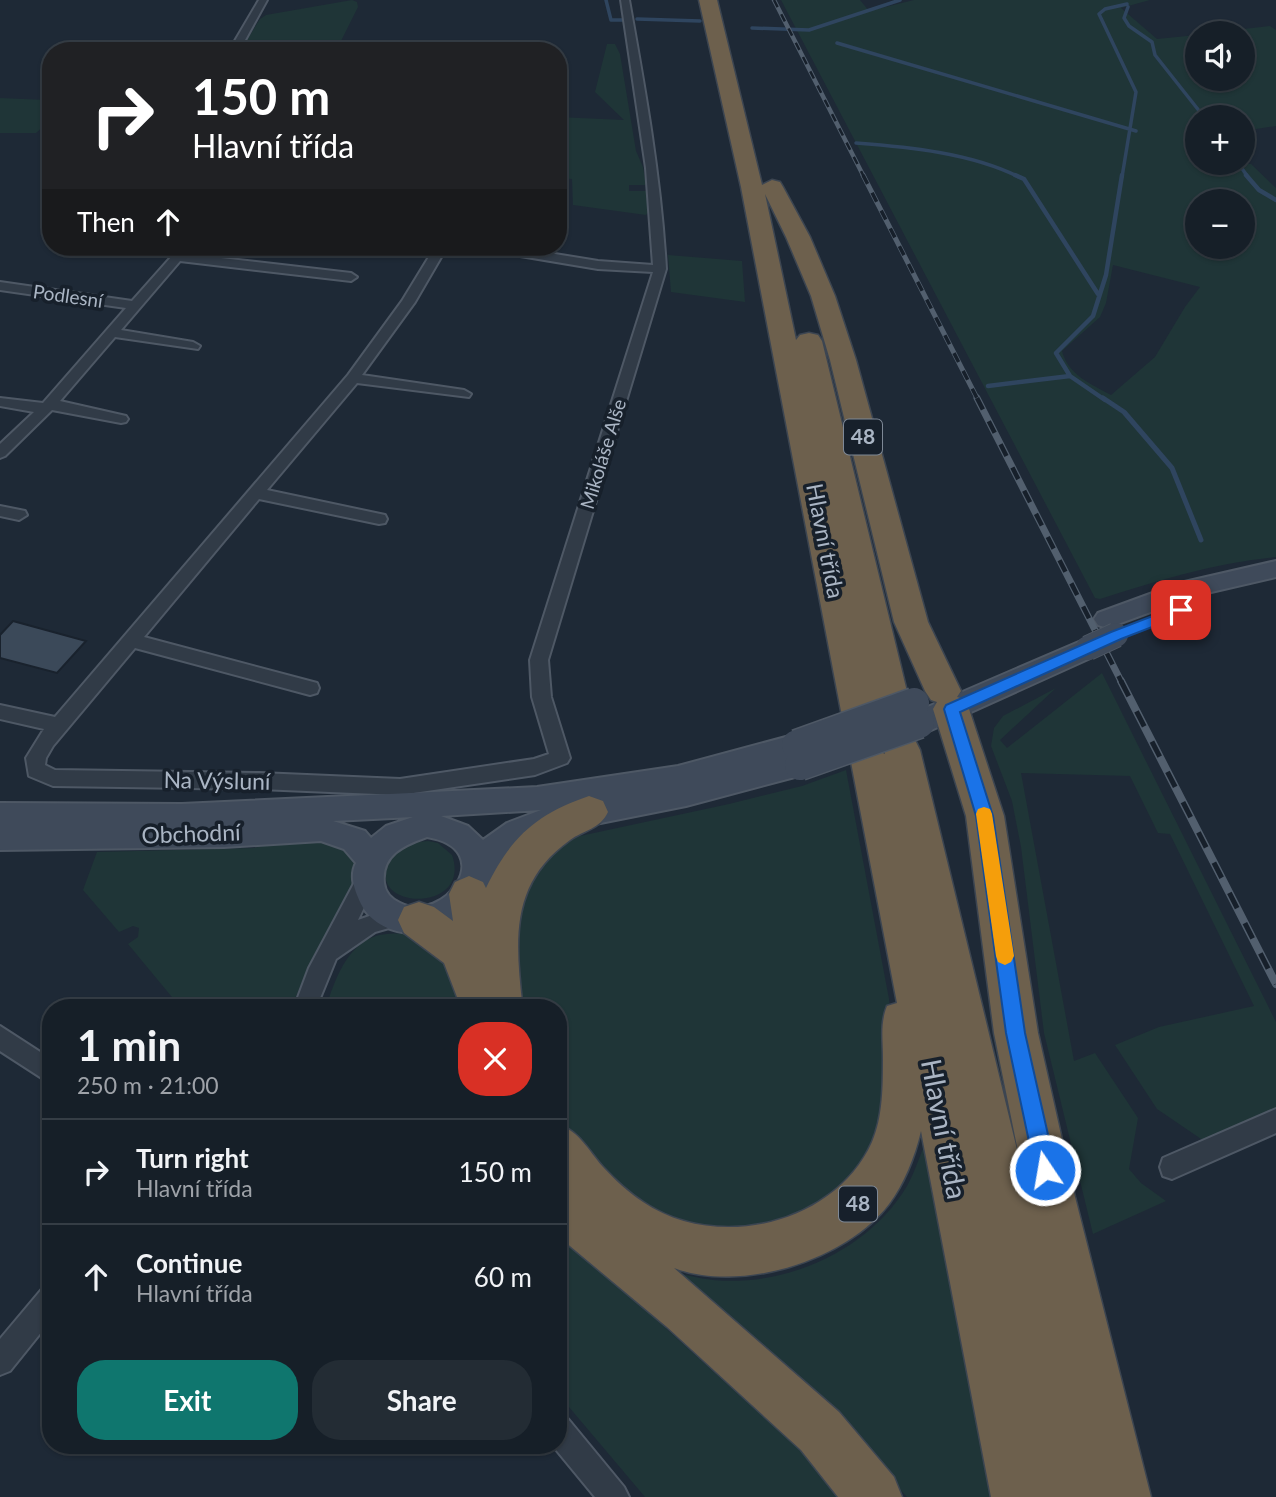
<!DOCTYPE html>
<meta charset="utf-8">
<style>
:root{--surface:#161f28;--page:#232c34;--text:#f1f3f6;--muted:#9ea2a8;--line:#353d45;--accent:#0f766e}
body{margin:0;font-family:Lato,sans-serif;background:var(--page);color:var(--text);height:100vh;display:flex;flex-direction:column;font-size:26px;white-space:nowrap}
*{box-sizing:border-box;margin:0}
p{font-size:23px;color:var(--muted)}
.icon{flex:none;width:38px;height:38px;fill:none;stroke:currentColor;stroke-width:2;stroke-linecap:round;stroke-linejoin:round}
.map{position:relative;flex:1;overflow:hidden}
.drawer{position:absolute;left:42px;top:999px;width:525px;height:455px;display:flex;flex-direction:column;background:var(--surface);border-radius:28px;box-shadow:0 2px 5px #0004,0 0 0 2px var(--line)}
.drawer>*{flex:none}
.guide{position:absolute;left:42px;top:42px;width:525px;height:214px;border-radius:28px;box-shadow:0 2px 5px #0004,0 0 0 2px var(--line);background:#202124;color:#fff;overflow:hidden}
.controls{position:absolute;left:1185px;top:21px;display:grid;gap:14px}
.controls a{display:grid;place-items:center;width:70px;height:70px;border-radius:50%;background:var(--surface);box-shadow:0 2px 5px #0004,0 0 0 2px var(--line);font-size:35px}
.pin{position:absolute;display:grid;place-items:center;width:60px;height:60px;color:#fff;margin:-30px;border-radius:14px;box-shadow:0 4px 10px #0006}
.me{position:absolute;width:77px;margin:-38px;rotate:348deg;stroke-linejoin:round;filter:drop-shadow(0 0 5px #0008)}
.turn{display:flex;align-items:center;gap:24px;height:147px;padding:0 35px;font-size:32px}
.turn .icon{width:91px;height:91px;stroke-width:2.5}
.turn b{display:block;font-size:49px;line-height:60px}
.then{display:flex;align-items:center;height:66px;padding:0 35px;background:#0003;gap:14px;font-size:26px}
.round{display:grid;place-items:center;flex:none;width:74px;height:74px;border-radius:28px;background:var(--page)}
.headline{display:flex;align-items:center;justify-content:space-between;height:119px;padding:0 35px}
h1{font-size:42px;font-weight:700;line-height:52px}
.action{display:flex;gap:14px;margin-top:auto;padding:14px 35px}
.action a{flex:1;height:80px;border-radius:28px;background:var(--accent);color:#fff;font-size:28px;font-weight:700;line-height:80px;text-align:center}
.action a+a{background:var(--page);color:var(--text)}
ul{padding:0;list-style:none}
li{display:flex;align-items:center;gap:21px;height:105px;padding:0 35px;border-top:2px solid var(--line)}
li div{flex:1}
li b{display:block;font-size:26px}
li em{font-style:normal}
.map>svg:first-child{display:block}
.green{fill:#1f3537;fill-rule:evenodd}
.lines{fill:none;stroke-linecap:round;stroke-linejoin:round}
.stream-far2{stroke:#2f455f;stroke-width:3.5}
.stream-far1{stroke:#2f455f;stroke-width:4.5}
.stream{stroke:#2f455f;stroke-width:5}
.building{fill:#3b4959;stroke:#19222d;stroke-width:2}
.street-casing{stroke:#4e5865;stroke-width:4}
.secondary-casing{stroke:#4e5865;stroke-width:4}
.highway-casing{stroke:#3c4551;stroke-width:3}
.street{fill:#313b47;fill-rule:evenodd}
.secondary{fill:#3f4a5a;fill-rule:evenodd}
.highway{fill:#6d604d;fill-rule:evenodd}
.rail-far3-casing{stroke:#525f6e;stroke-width:4.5}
.rail-far2-casing{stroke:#525f6e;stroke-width:5}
.rail-far1-casing{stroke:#525f6e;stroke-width:7}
.rail-casing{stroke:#525f6e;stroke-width:8}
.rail-far3{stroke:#17202b;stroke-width:2.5;stroke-dasharray:8;stroke-linecap:butt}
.rail-far2{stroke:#17202b;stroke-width:3.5;stroke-dasharray:10;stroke-linecap:butt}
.rail-far1{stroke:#17202b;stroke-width:4.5;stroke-dasharray:13;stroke-linecap:butt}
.rail{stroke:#17202b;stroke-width:5;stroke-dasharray:17;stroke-linecap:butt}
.secondary-bridge-far1-casing{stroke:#4e5865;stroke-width:26;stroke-linecap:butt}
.secondary-bridge-casing{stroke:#4e5865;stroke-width:33;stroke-linecap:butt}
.secondary-bridge-far1{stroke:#3f4a5a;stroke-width:24}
.secondary-bridge{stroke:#3f4a5a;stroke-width:30}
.route{fill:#1a73e8;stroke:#114b97;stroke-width:2}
.slow{fill:#f59e0b}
.labels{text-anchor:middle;stroke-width:7;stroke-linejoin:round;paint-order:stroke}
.far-street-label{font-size:19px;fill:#aab5c4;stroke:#17202b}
.shield{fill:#17202b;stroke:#7e8896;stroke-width:2}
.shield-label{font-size:21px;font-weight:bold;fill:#aab5c4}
.street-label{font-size:23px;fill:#aab5c4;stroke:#17202b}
.near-street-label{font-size:28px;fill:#aab5c4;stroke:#17202b}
</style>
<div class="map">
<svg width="1276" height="1497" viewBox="0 0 1276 1497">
<rect width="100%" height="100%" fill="#1e2936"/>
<path class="green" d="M352 0 357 2 358 7 336 51H240L260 19 266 15Z
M781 0H860L869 11 914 0H1150L1121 8 1157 39 1197 35V79H1242V33H1208L1270 26 1276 30V126L1243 131 1242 117H1197V163L1251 164 1276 188V557C1215 563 1158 580 1100 599L1095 598ZM1197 201H1242V247H1197ZM1113 265 1200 287 1185 307 1155 357 1111 395C1091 384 1068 375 1062 351L1100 317 1106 303Z
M607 44H615L620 54 636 151 643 167 646 185H629V191H646L650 209 646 215 573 205 572 179 558 178V117L624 120 595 92Z
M0 98 46 100 51 98V119L36 133H0Z
M668 255 742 261 745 302 671 292Z
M1102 673 1276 1022V1115L1207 1143 1157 1109 1115 1045 1159 1027 1254 1006 1170 834 1158 833 1130 776 1021 773 1074 1061 1095 1053 1138 1118 1129 1169 1141 1183 1166 1201 1093 1234 1044 1033 1021 847 1012 801 991 746 994 728 1003 716 1056 688 1000 740 1007 748Z
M846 770 889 999 894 1047 872 1156 841 1192 777 1226 715 1232 640 1209 583 1155 558 1109V1008H517L518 897 556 848 580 836 729 804 802 786Z
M303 839H335L355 859 354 884 309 966 291 1008H181L128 944 138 937 139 928 133 926 119 932 83 890 97 852 253 848Z
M428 841 438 843 452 855C473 915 362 910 390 860 398 846 413 842 428 841Z
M405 933 441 946 468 1001V1008H326C334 981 347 945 376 936 385 933 396 934 405 933Z
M926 1141 993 1497H907L842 1427 660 1269C678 1273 696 1278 713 1280 787 1287 869 1250 907 1186 915 1172 920 1155 926 1141Z
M558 1224 585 1255 830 1477 845 1497H645L558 1394Z"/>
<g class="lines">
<path class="stream-far2" d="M606 0 611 20H624
M1128 7 1124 18 1129 26 1152 42 1155 55 1204 117
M637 19 700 21
M752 28 809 30 900 0
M837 43 1136 131
M856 143C909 147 971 153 1019 177
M1238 163 1248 177
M1122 177 1136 92 1099 14 1105 9 1127 4"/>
<path class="stream-far1" d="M1015 175 1024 179 1098 294
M1246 175 1259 190 1276 200
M988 386 1070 376
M1105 400 1070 376 1056 353 1093 316 1106 275 1122 175"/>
<path class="stream" d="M1103 398 1124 412 1172 468 1201 540"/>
</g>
<path class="building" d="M13 621 86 641 57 673 0 658V635Z"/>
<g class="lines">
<defs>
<path id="street" d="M259 0H267L239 51H229Z
M621 0H629C645 89 661 178 666 269L548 660 551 697 570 758 567 763 535 775 400 795 260 789 53 786 29 776 26 758 44 729 0 719V705L55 717 348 375 402 301 435 247H447L415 302 362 375 464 390 471 394 469 397 357 383 267 490 385 515 387 519 385 523 379 524 259 499 144 637 317 683 319 688 317 693 310 695 135 648 53 746 46 758 45 765 55 770 260 773 400 779 534 759 549 754 532 697 530 660 653 272 598 269 491 251 485 247H512L598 261 653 265 646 168Z
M180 247H192L186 254 351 273 357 277 351 281 180 261 121 330 193 342 200 346 198 349 115 337 60 401 126 416 128 419 126 422 121 423 52 410 5 456 0 458V444L34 412 0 406V398L43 403 126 308 0 290V282L132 301Z
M0 506 25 511 27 515 19 520 0 516Z
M366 871 373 874 377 880 358 920 395 907 403 910 406 917 403 924 375 932 336 959 316 1008H294L309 968 359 874Z
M0 1026 51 1059V1084L0 1051Z
M1276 1109V1133L1172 1179 1163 1176 1160 1167 1163 1158Z
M51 1285V1320L10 1371 0 1375V1339L42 1289Z
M558 1415 568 1419 624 1487 629 1497H595L553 1446H558Z"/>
<path id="secondary" d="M1276 561V577L1194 596 1107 628 1098 625 1094 619 1098 613 1180 583Z
M1088 638 1097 641 1101 648 1097 655 929 731 919 734 909 731 905 723 909 715Z
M797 734 807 737 811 745 807 753 802 754 810 757 814 765 810 773 686 806 545 834C533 839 517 844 507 854 492 870 489 894 474 910 445 940 382 944 361 904 355 891 349 877 356 863L344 849 321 841 224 847 0 850V803L182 804 537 787 678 766ZM541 810 507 823 483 840 468 826 441 816ZM413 817 386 826 371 838 365 831 333 821ZM427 837C500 849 444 925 400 903 391 899 385 892 384 883 381 855 404 845 427 837Z"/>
<path id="highway" d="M699 0H717L762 185 772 180 780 182 783 187 810 237 835 296 856 360 928 622 961 691 957 697 964 699 969 709 1004 816 1038 1033 1075 1197 1151 1497H991L921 1131C915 1156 904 1184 889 1204 846 1261 740 1293 674 1268L839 1412 894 1477 902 1497H838L801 1450 667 1327 558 1236V1124C581 1133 587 1149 603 1167 615 1180 628 1192 643 1202 716 1252 835 1225 872 1142 883 1117 883 1085 883 1058 883 1039 880 1024 887 1006L897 1003 851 762 857 752 870 747 885 754 884 750 889 740 902 735 915 740 920 750 1021 1166 994 1033 966 816 933 709 937 702 931 700 925 691 894 622 830 360 811 296 786 237 765 194 796 340 800 335 809 333 818 335 822 341 909 700 904 710 891 713 878 710 875 704 877 711 872 721 859 725 846 721 841 711 741 187Z
M589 796 603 801 608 812C600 829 584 830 570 840 511 882 515 937 522 1002L519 1008H481L478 1000 472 1003 457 997 444 963 404 933 398 920 404 907 419 902 434 907 453 921 449 894 455 882 469 876 483 882 486 888C510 838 536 814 589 796Z"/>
</defs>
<use href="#street" class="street-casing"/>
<use href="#secondary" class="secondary-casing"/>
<use href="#highway" class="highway-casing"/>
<use href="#street" class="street"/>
<use href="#secondary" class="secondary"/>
<use href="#highway" class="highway"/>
<defs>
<path id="rail-far3" d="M774 0 864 177"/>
<path id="rail-far2" d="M863 175 978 400"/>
<path id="rail-far1" d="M977 398 1122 683"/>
<path id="rail" d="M1121 681 1276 984"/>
</defs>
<use href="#rail-far3" class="rail-far3-casing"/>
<use href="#rail-far2" class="rail-far2-casing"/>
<use href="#rail-far1" class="rail-far1-casing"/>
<use href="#rail" class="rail-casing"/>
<use href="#rail-far3" class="rail-far3"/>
<use href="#rail-far2" class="rail-far2"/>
<use href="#rail-far1" class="rail-far1"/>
<use href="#rail" class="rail"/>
<defs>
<path id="secondary-bridge-far1" d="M1088 648 1116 635"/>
<path id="secondary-bridge" d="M797 745 914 703
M800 765 919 723"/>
</defs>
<use href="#secondary-bridge-far1" class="secondary-bridge-far1-casing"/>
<use href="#secondary-bridge" class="secondary-bridge-casing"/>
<use href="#secondary-bridge-far1" class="secondary-bridge-far1"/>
<use href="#secondary-bridge" class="secondary-bridge"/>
</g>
<path class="route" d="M1181 605 1186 607 1188 610 1186 614 1121 639 960 712 993 816 1025 1033 1056 1170 1053 1177 1045 1180 1038 1177 1035 1170 1006 1033 976 816 944 709 946 705 1111 632Z"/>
<path class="slow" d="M984 807 990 809 992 814 1014 956 1011 962 1005 965 998 962 996 956 976 814 978 809Z"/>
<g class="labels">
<g class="far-street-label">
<text transform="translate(68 296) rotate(8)" y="7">Podlesní</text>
<text transform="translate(603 454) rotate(-73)" y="7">Mikoláše Alše</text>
</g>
<g class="shield">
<rect x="844" y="419.5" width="38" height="35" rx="5"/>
<rect x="839" y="1186.5" width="38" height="35" rx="5"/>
</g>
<g class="shield-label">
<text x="863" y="444">48</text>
<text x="858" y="1211">48</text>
</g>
<g class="street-label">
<text transform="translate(825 541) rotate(79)" y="8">Hlavní třída</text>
<text transform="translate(217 781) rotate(1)" y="8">Na Výsluní</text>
<text transform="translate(191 834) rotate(-2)" y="8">Obchodní</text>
</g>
<g class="near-street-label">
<text transform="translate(944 1129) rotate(79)" y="10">Hlavní třída</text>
</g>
</g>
</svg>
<div class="controls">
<a><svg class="icon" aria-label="sound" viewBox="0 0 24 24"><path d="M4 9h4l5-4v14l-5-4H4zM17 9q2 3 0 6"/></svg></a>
<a>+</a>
<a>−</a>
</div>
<div class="pin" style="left:1181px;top:610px;background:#d93025"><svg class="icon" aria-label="arrive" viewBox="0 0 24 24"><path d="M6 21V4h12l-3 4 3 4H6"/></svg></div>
<svg class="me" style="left:1045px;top:1170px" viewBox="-20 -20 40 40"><circle r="17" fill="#1a73e8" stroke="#fff" stroke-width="3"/><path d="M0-11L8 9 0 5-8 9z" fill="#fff"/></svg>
<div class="guide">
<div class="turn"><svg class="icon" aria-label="right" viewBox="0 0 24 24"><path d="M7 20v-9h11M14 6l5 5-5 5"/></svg><div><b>150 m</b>Hlavní třída</div></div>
<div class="then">Then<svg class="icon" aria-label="ahead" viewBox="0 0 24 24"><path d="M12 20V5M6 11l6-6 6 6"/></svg></div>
</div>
<section class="drawer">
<div class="headline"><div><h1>1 min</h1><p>250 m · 21:00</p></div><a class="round" style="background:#d93025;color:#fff"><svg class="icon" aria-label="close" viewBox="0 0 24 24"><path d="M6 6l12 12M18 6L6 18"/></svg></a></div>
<ul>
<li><svg class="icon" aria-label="right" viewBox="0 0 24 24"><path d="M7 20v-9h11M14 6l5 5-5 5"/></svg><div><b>Turn right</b><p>Hlavní třída</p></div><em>150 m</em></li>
<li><svg class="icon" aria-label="ahead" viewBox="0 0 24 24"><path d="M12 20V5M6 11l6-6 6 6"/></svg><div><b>Continue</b><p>Hlavní třída</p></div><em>60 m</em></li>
</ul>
<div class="action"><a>Exit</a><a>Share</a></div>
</section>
</div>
